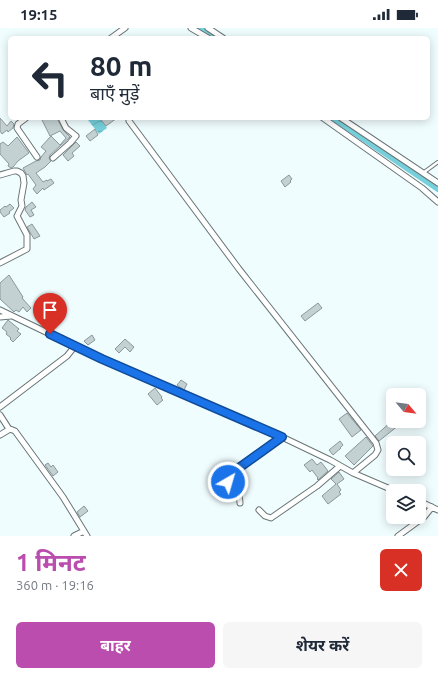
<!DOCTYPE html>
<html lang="hi">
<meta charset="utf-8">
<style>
:root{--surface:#fff;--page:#f6f6f7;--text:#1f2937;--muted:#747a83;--accent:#ba4dad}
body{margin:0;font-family:Ubuntu,"Noto Sans Devanagari",sans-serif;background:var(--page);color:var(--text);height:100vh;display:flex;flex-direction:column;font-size:15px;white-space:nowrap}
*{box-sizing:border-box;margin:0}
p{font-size:13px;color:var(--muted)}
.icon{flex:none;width:22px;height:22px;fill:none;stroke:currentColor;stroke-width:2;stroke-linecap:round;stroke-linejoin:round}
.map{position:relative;height:508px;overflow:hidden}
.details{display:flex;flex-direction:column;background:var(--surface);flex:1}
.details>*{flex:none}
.top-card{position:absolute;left:8px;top:8px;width:422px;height:84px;border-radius:6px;box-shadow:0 2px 10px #0003;background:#fff;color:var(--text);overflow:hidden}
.needle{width:26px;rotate:119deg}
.fabs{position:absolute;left:386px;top:360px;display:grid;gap:8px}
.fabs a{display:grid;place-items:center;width:40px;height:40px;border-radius:6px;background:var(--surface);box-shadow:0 2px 10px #0003;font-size:20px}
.pin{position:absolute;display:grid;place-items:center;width:34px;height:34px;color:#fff;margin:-41px -17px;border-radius:50% 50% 50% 0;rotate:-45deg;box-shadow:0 0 4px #0007}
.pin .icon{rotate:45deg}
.me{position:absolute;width:44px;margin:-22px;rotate:38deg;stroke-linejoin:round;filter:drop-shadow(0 0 3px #0008)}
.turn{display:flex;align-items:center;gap:14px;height:84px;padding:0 16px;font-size:18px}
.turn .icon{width:52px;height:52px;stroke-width:2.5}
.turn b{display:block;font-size:28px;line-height:34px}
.round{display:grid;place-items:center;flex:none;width:42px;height:42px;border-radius:6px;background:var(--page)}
.headline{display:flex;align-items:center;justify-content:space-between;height:68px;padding:0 16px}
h1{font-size:24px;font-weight:700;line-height:30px;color:var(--accent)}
.action{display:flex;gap:8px;margin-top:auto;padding:8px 16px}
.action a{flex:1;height:46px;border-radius:6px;background:var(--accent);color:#fff;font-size:16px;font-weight:700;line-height:46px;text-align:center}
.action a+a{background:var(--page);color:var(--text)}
.status{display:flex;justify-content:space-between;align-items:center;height:28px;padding:0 20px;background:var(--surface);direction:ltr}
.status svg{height:11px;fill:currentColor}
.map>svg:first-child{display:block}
.water{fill:url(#water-waves)}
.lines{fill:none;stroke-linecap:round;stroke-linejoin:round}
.canal{stroke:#76d0db;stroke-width:6}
.building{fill:#c4d1d3;stroke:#8b9798}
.lane-casing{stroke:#697576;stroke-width:4.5}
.street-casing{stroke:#697576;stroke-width:7}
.lane{stroke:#fff;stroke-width:2.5}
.street{stroke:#fff;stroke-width:5}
.route-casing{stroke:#114b97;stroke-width:10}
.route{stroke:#1a73e8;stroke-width:7}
</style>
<div class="status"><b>19:15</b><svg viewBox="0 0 49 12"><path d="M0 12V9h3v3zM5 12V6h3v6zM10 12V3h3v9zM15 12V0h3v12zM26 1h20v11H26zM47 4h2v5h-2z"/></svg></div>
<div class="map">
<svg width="438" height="508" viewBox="0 0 438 508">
<defs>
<pattern id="water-waves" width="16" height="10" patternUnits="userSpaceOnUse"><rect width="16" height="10" fill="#76d0db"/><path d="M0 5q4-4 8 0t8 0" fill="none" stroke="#65b2bb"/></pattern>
</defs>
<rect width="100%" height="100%" fill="#f0fdff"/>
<path class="water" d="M90 90H100L107 100 99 106 88 92Z"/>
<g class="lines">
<path class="canal" d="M201 0 216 10
M333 90 438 161"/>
</g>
<path class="building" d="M0 90 7 98 11 93 14 96 13 100 8 104 7 102 2 106 0 103Z
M41 90H57L63 102 70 109 50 127 49 130 51 133 45 139 36 145 43 154 47 152V153L51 151 54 155 44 162 43 160 37 166 33 161 36 157 28 146 27 147 23 140 36 133 40 132 41 129 46 123 41 119 51 108 60 117 66 110 60 103 50 108Z
M104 90H117L106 98 101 92Z
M95 101 98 107 90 113 86 108Z
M17 109 29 125 18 133 13 139 11 140 8 138 9 136 0 126V116L3 114 8 118Z
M76 114 80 118 72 125 74 128 68 133 63 127Z
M289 147 292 151 290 153 291 154 285 159 281 153Z
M32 174 36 179 31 182 34 187 30 189 25 182 26 179Z
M10 176 14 180 9 184 10 185 4 189 0 184V182L5 178 6 179Z
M32 196 40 208 34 211 27 199Z
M9 247 23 269 22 270 31 280 27 284 23 279 19 284 16 282 14 284 0 271V255Z
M318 275 322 280 305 293 301 288Z
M8 292 19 301 17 303 21 306 13 314 10 311 11 310 6 306 7 304 2 300Z
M92 307 95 312 88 317 84 313Z
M125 311 134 319 130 324 125 319 119 325 115 321Z
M181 352 187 356 184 362 177 357Z
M155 360 162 369 161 370 163 372 157 377 148 366Z
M347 385 361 402 352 409 339 391Z
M392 393H404L379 413 375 408Z
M366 409 373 418 354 437 345 428Z
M340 413 343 417 340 420H341L333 427 329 422Z
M312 431 317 437 321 434 328 443 318 452 317 451 318 450 312 442 310 444 304 437Z
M48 435 51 439 53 437 58 444 53 448 45 437Z
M339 444 344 451 337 456 341 462 339 464 341 466 328 476 322 468 336 456 331 451Z
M84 478 88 483 80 489 77 484Z"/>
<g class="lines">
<defs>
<path id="lane" d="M423 145 438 134"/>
<path id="street" d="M191 0 208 10
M208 0 223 10
M111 10 125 0
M26 90 18 96 17 100 37 129
M323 90 422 160 438 174
M341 90 438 155
M129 93 239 241 376 415 378 422 375 427 353 445
M53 130 70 115 76 108 66 100 61 90
M0 147 14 143H17L21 145 23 148 24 155 21 172 22 178 17 188 27 207V221L0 235
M0 282 102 331 282 409 330 432 353 445 395 463
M0 289 11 288
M0 379 67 328 75 318
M0 387 9 401
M0 407 10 401 15 403 63 469 87 508
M419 473 438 482
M240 475C240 473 239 469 239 468 236 461 225 456 229 447L282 409
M259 482 265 488 271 490 317 458 340 438
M74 508 84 503
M398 508 424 489 432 479"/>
</defs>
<use href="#lane" class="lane-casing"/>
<use href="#street" class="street-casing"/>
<use href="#lane" class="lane"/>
<use href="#street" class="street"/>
</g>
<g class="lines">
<defs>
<path id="route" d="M50 306 102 331 282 409 229 447 228 450V454"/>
</defs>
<use href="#route" class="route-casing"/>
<use href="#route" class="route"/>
</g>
</svg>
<div class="fabs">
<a><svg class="needle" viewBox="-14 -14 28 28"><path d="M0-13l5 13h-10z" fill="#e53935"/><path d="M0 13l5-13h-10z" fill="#747a83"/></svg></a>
<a><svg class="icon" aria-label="search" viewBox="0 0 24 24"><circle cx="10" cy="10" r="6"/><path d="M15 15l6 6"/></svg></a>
<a><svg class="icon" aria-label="layers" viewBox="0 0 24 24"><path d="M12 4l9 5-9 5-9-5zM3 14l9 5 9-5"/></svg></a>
</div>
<div class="pin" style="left:50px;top:306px;background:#d93025"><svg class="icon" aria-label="arrive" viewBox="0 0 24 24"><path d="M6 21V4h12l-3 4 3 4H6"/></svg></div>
<svg class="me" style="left:228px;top:454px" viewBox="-20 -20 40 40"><circle r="17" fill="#1a73e8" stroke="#fff" stroke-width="3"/><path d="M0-11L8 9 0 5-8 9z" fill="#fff"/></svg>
<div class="top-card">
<div class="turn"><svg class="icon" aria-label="left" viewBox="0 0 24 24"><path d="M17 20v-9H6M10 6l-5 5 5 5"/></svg><div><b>80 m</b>बाएँ मुड़ें</div></div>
</div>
</div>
<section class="details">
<div class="headline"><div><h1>1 मिनट</h1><p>360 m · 19:16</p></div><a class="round" style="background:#d93025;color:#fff"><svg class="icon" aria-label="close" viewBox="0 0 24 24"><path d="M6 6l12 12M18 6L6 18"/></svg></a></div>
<div class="action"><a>बाहर</a><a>शेयर करें</a></div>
</section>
